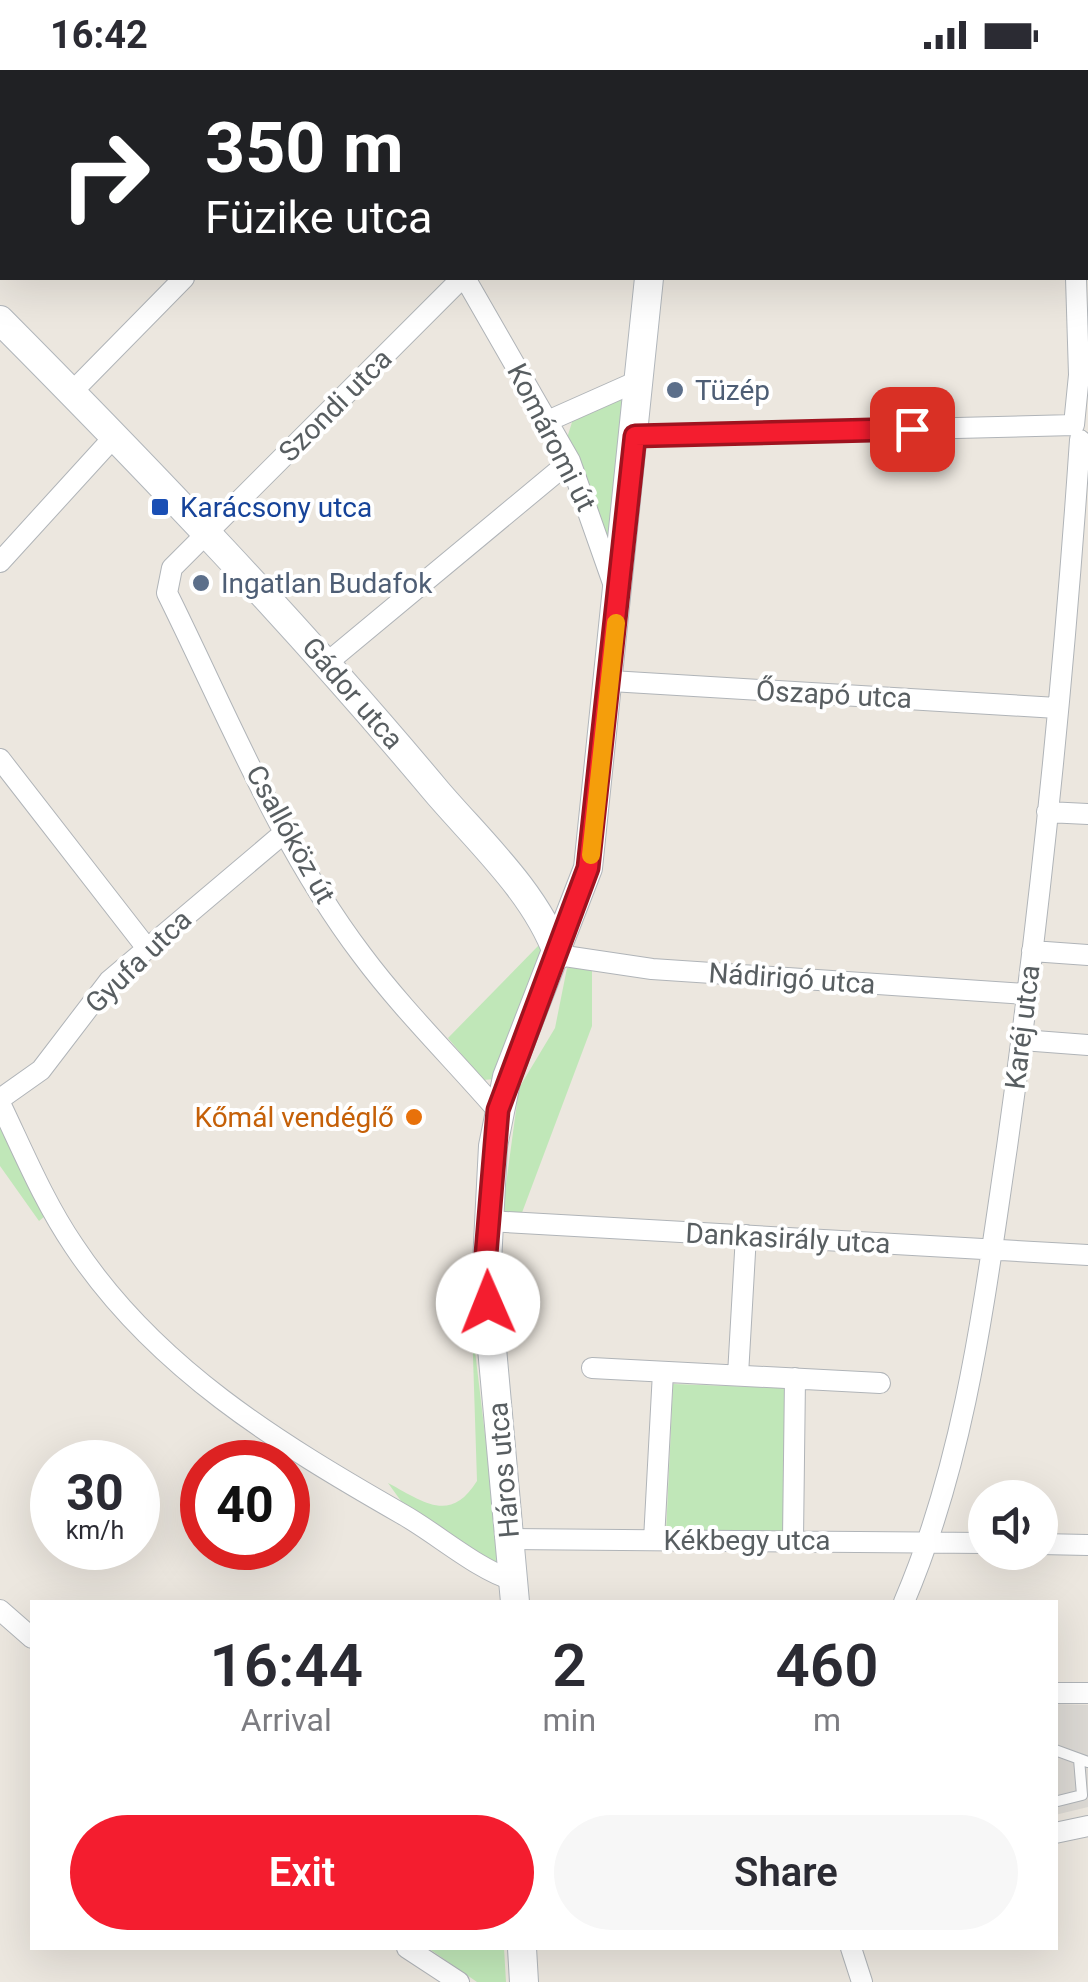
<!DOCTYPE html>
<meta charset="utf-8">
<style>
:root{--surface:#fff;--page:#f7f7f7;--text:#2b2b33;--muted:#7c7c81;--accent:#f41d2f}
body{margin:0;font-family:Roboto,sans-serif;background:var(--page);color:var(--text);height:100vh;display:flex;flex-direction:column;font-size:38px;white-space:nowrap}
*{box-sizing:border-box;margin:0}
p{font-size:32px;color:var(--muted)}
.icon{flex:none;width:55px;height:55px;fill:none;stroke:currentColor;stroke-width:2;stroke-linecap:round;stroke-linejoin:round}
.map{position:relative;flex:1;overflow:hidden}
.drawer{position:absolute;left:30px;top:1530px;width:1028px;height:350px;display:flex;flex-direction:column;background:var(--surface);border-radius:0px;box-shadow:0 10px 40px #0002}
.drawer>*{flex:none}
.guide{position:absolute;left:0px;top:0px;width:1090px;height:210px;box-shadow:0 10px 40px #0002;background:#202124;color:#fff;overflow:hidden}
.fabs{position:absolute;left:968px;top:1410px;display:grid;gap:20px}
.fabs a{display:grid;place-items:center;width:90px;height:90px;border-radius:50%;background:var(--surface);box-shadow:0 10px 40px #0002;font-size:50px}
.speed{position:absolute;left:30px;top:1370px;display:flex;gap:20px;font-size:50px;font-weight:700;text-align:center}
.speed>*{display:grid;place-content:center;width:130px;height:130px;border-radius:50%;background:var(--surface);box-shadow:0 10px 40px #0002;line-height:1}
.speed small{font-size:25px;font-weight:400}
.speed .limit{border:15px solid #d22;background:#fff;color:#111}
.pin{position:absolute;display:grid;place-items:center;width:85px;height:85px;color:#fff;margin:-42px;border-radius:20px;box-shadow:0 5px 15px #0006}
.me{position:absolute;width:110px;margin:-55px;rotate:359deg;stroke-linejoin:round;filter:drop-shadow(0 0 8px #0008)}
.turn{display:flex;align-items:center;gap:35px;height:210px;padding:0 40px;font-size:45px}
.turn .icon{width:130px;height:130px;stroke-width:2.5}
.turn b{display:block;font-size:70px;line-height:85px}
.eta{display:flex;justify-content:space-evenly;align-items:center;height:170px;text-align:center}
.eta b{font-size:60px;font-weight:600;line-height:70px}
.action{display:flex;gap:20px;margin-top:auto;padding:20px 40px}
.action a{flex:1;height:115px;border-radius:60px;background:var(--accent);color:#fff;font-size:40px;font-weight:600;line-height:115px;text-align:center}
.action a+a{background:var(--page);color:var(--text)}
.status{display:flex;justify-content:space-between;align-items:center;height:70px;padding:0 50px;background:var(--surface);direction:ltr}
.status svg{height:28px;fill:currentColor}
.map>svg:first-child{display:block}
.industrial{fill:#dcd9d4}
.green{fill:#c0e7b8}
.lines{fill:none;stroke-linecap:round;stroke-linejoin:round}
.lane-casing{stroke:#b0b4b8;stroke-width:12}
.street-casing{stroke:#b0b4b8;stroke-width:22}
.secondary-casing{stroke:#b1b6bb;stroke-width:30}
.lane{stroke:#fff;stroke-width:10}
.street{stroke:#fff;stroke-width:20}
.secondary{stroke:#fff;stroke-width:28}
.route-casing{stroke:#9f131f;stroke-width:25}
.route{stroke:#f41d2f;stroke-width:18}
.slow{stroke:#f59e0b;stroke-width:18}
.service-dot{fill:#5c6f8a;stroke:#fff;stroke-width:4}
.transit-dot{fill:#1a4fb4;stroke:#fff;stroke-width:4}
.food-dot{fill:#e8710a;stroke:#fff;stroke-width:4}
.labels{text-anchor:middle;stroke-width:8;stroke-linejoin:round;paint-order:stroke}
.service-label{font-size:28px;fill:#4e5e75;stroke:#fff;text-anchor:start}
.street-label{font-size:28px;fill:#585e61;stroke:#fff}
.transit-label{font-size:28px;fill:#164399;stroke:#fff;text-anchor:start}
.food-label{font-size:28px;fill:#c56008;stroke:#fff;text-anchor:end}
</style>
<div class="status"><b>16:42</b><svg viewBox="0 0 49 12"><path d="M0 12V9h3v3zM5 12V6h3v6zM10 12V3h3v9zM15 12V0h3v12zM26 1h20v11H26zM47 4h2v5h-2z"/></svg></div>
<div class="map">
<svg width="1088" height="1912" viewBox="0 0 1088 1912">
<rect width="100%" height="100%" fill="#ece7df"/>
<path class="industrial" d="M1055 1634 1088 1635V1737L1055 1745Z"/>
<path class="green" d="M630 326 610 472 567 368 573 349Z
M539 875 543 883 495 1009 483 1010 448 968Z
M567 898H592V956L520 1148 502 1144 519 1018 555 958Z
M0 1052 45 1146 39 1151 0 1096Z
M472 1256 500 1490 495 1494 401 1431 388 1413C424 1432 450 1454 477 1411Z
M673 1314 786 1318 785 1462 666 1463Z
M428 1878H504L506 1912H477Z"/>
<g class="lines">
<defs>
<path id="lane" d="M1055 1680 1088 1692
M1058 1731 1082 1725 1079 1689"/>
<path id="street" d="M24 0 26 2
M336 0 337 2
M993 0V2
M141 2 144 0
M420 2 424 0
M0 115 2 113
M462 208 172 498 167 523C227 644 280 777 362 885 403 940 453 989 498 1041
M465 208 570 391 613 513
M71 323 184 208
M550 350 640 310
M635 366 1074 355 1079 305 1076 208
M0 492 113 368
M328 592 570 391
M611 611 1057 638
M0 689 146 877
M1047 742 1088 744
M1032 881 1088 885
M558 885 652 899 1027 924
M1022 970 1088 975
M0 1029 41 1000 109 911 285 762
M0 1033C23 1081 44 1132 74 1176 155 1298 278 1373 402 1444 436 1463 478 1500 513 1510
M488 1151 1088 1185
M592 1298 880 1313
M738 1305 746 1165
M509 1469 985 1473
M793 1469 795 1308
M654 1470 663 1302
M1040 1474 1088 1475
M904 1532C966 1387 984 1232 1007 1077 1040 843 1064 606 1080 370
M0 1540 32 1568
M1055 1623H1088
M1055 1763 1088 1756
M407 1878 459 1912
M851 1878 862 1912"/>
<path id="secondary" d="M664 2V0
M0 250C151 402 299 557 437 722 479 771 536 823 558 885
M515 1532 486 1212 493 1076 507 1007 588 798 649 208
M522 1878 524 1912"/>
</defs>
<use href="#lane" class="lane-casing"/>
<use href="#street" class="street-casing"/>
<use href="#secondary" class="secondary-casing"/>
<use href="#lane" class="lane"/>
<use href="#street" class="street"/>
<use href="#secondary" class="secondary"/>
</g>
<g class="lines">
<defs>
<path id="route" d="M488 1233 486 1184 498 1040 588 798 635 366 912 359"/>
</defs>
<use href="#route" class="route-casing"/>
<use href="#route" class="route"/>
<path class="slow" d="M591 785 616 553"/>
</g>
<g class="service-dot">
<circle cx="675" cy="320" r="10"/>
<circle cx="201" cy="513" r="10"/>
</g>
<rect class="transit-dot" x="150" y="427" width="20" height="20" rx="5"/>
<circle class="food-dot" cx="414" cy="1047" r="10"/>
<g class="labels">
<g class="service-label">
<text x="695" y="330">Tüzép</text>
<text x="221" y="523">Ingatlan Budafok</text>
</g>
<g class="street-label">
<text transform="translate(335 335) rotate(-45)" y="10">Szondi utca</text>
<text transform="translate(552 367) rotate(63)" y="10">Komáromi út</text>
<text transform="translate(353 623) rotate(49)" y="10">Gádor utca</text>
<text transform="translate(834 624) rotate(3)" y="10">Őszapó utca</text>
<text transform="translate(291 764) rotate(61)" y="10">Csallóköz út</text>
<text transform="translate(138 891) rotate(-44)" y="10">Gyufa utca</text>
<text transform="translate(792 908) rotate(4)" y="10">Nádirigó utca</text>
<text transform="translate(1022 957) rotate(-83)" y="10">Karéj utca</text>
<text transform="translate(788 1168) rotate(3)" y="10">Dankasirály utca</text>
<text transform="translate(503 1400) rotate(-95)" y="10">Háros utca</text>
<text x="747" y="1480">Kékbegy utca</text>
</g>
<g class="transit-label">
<text x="180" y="447">Karácsony utca</text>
</g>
<g class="food-label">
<text x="394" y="1057">Kőmál vendéglő</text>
</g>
</g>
</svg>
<div class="fabs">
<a><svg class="icon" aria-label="sound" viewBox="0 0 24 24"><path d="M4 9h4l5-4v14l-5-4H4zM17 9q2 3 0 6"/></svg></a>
</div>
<div class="speed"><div>30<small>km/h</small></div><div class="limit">40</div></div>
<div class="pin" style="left:912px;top:359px;background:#d93025"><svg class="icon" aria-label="arrive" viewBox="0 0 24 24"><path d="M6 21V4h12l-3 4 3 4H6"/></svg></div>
<svg class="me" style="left:488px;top:1233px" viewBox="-20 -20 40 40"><circle r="19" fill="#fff"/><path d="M0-13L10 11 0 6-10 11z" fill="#f41d2f"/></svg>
<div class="guide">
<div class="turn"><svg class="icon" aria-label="right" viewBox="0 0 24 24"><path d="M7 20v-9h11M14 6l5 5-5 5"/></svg><div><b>350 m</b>Füzike utca</div></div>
</div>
<section class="drawer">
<div class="eta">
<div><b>16:44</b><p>Arrival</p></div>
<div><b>2</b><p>min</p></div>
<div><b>460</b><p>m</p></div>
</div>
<div class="action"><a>Exit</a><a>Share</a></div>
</section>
</div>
